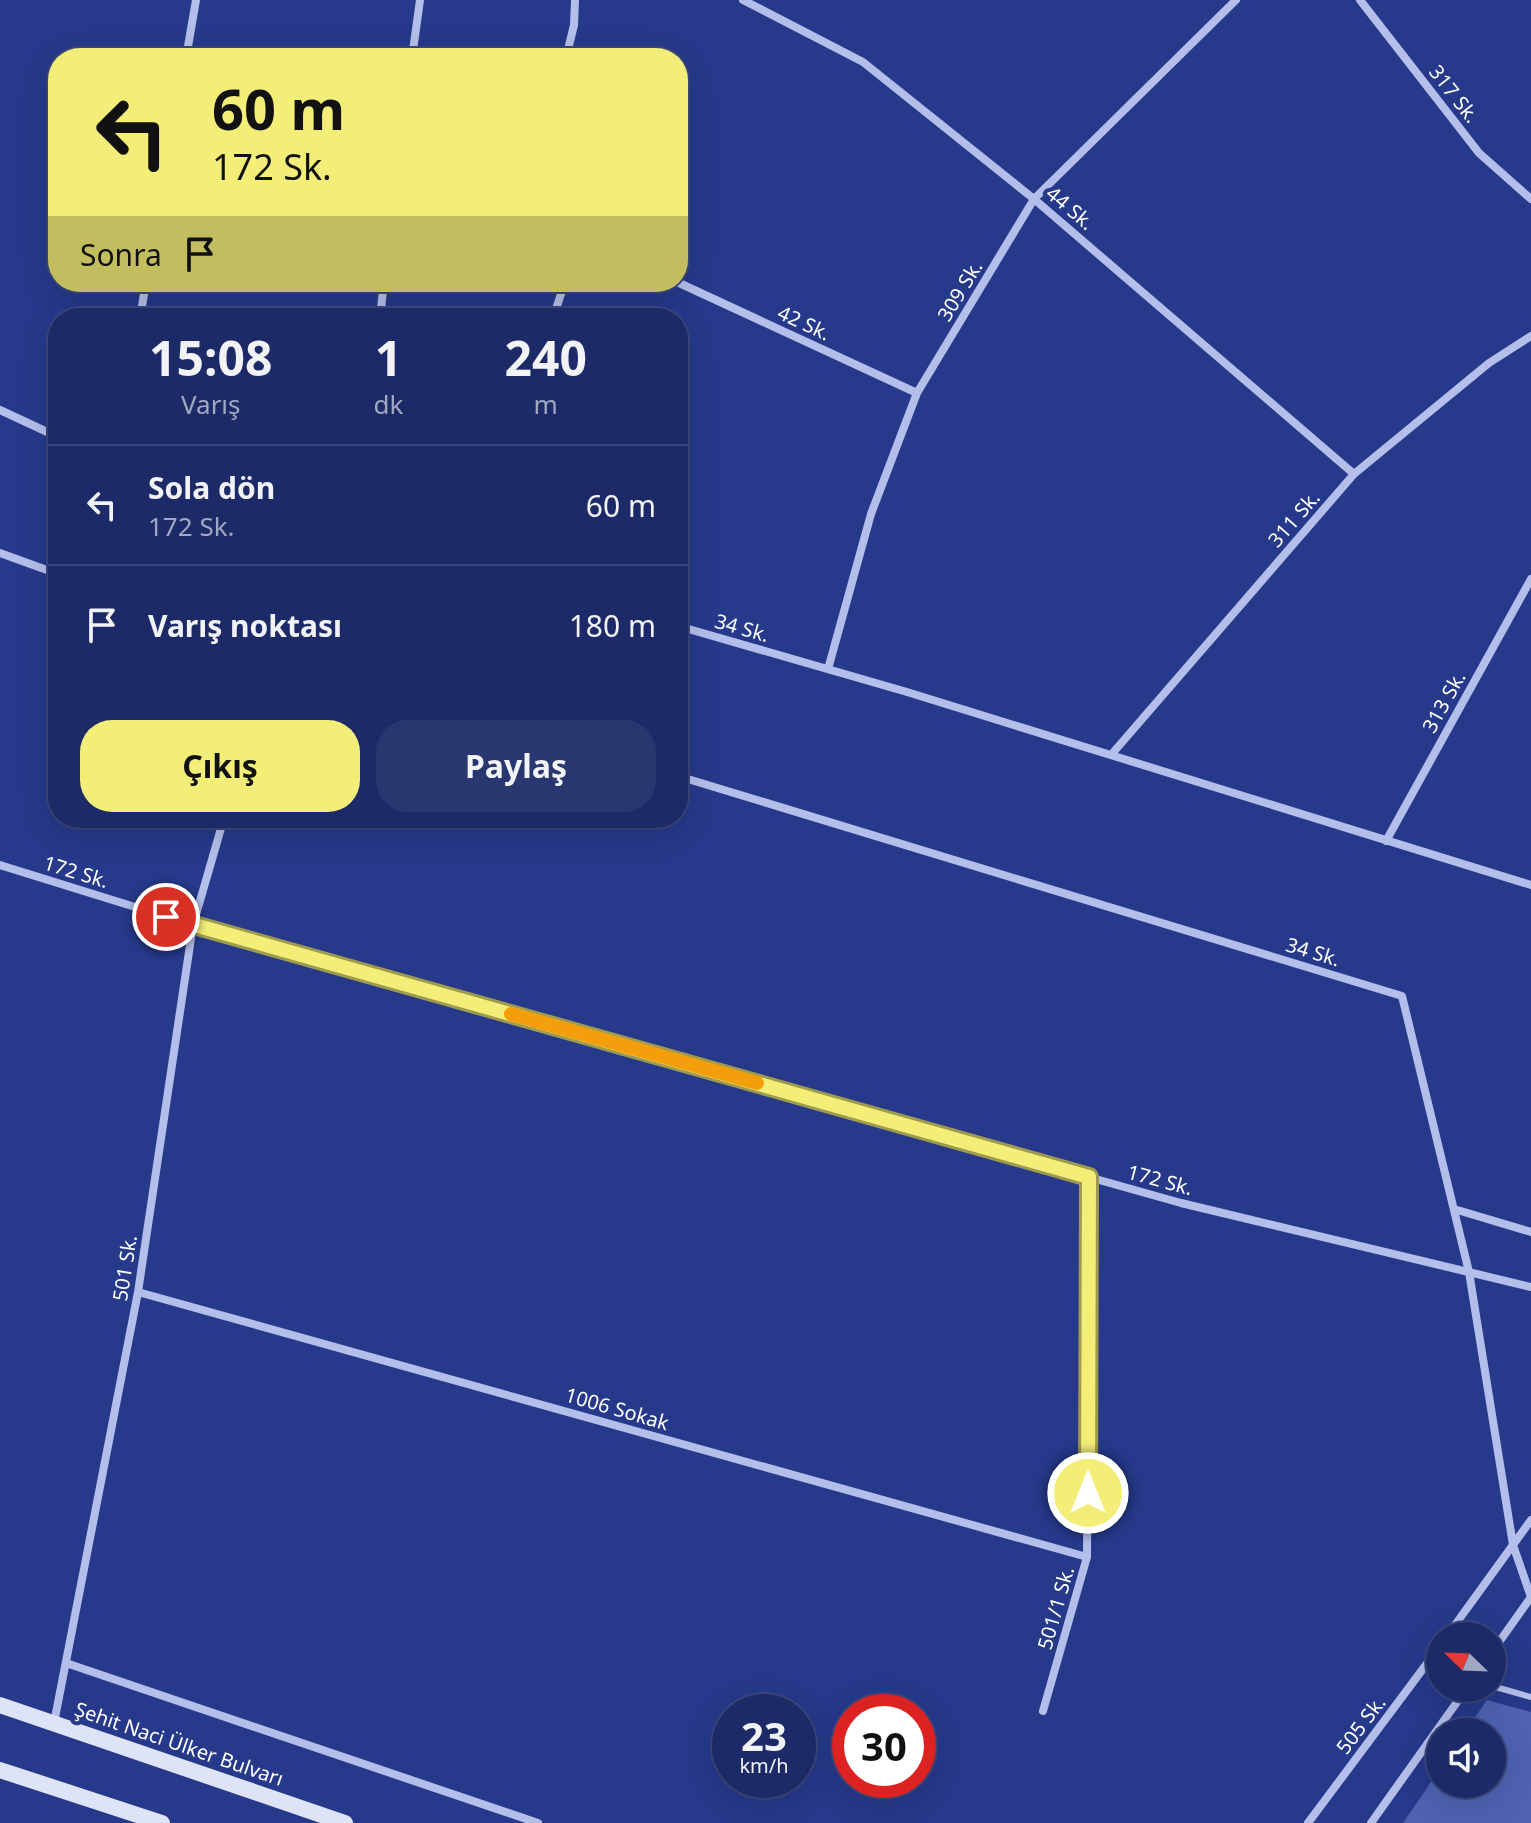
<!DOCTYPE html>
<html lang="tr">
<meta charset="utf-8">
<style>
:root{--surface:#1c2b68;--page:#293771;--text:#f1f3f6;--muted:#a0a7c0;--line:#3a477c;--accent:#f3ee78}
body{margin:0;font-family:"Noto Sans",sans-serif;background:var(--page);color:var(--text);height:100vh;display:flex;flex-direction:column;font-size:30px;white-space:nowrap}
*{box-sizing:border-box;margin:0}
p{font-size:26px;color:var(--muted)}
.icon{flex:none;width:44px;height:44px;fill:none;stroke:currentColor;stroke-width:2;stroke-linecap:round;stroke-linejoin:round}
.map{position:relative;flex:1;overflow:hidden}
.drawer{position:absolute;left:48px;top:308px;width:640px;height:520px;display:flex;flex-direction:column;background:var(--surface);border-radius:32px;box-shadow:0 8px 32px #0002,0 0 0 2px var(--line)}
.drawer>*{flex:none}
.hud{position:absolute;left:48px;top:48px;width:640px;height:244px;border-radius:32px;box-shadow:0 8px 32px #0002,0 0 0 2px var(--line);background:#f3ee78;color:#111;overflow:hidden}
.needle{width:52px;rotate:293deg}
.fabs{position:absolute;left:1426px;top:1622px;display:grid;gap:16px}
.fabs a{display:grid;place-items:center;width:80px;height:80px;border-radius:50%;background:var(--surface);box-shadow:0 8px 32px #0002,0 0 0 2px var(--line);font-size:40px}
.speed{position:absolute;left:712px;top:1694px;display:flex;gap:16px;font-size:40px;font-weight:700;text-align:center}
.speed>*{display:grid;place-content:center;width:104px;height:104px;border-radius:50%;background:var(--surface);box-shadow:0 8px 32px #0002,0 0 0 2px var(--line);line-height:1}
.speed small{font-size:20px;font-weight:400}
.speed .limit{border:12px solid #d22;background:#fff;color:#111}
.pin{position:absolute;display:grid;place-items:center;width:68px;height:68px;color:#fff;margin:-34px;border:4px solid #fff;border-radius:50%;box-shadow:0 2px 8px #0007}
.me{position:absolute;width:88px;margin:-44px;rotate:0deg;stroke-linejoin:round;filter:drop-shadow(0 0 6px #0008)}
.turn{display:flex;align-items:center;gap:28px;height:168px;padding:0 32px;font-size:36px}
.turn .icon{width:104px;height:104px;stroke-width:2.5}
.turn b{display:block;font-size:56px;line-height:68px}
.then{display:flex;align-items:center;height:76px;padding:0 32px;background:#0003;gap:16px;font-size:30px}
.eta{display:flex;justify-content:space-evenly;align-items:center;height:136px;text-align:center}
.eta b{font-size:48px;font-weight:700;line-height:56px}
.button{display:flex;gap:16px;margin-top:auto;padding:16px 32px}
.button a{flex:1;height:92px;border-radius:32px;background:var(--accent);color:#111;font-size:32px;font-weight:700;line-height:92px;text-align:center}
.button a+a{background:var(--page);color:var(--text)}
ul{padding:0;list-style:none}
li{display:flex;align-items:center;gap:24px;height:120px;padding:0 32px;border-top:2px solid var(--line)}
li div{flex:1}
li b{display:block;font-size:30px}
li em{font-style:normal}
.map>svg:first-child{display:block}
.building{fill:#4e62b1}
.lines{fill:none;stroke-linecap:round;stroke-linejoin:round}
.lane{stroke:#b3beea;stroke-width:6}
.street{stroke:#b3beea;stroke-width:8}
.secondary{stroke:#dee3f8;stroke-width:16}
.route-casing{stroke:#9e9b4e;stroke-width:20}
.route{stroke:#f3ee78;stroke-width:14}
.slow{stroke:#f59e0b;stroke-width:14}
.labels{text-anchor:middle;stroke-width:8;stroke-linejoin:round;paint-order:stroke}
.street-label{font-size:20px;fill:#fff;stroke:#26398a}
</style>
<div class="map">
<svg width="1531" height="1823" viewBox="0 0 1531 1823">
<rect width="100%" height="100%" fill="#26398a"/>
<path class="building" d="M1487 1700 1531 1712V1823H1403L1440 1769V1784H1492V1732H1465Z"/>
<g class="lines">
<path class="lane" d="M1492 1686 1531 1697"/>
<path class="street" d="M743 0 863 62 1034 199 1354 474
M1360 0 1479 153 1531 199
M186 58 196 0
M412 58 420 0
M566 58 574 25 575 0
M384 282 381 308 404 318
M677 282 917 393
M140 318 146 282
M553 318 565 282
M0 410 58 437
M0 553 58 574
M678 626 907 692 1531 885
M828 669 871 514 917 393 1034 199 1236 0
M1111 755 1354 474 1489 363 1531 336
M678 776 1402 996 1469 1272 1513 1545 1531 1597
M1386 841 1531 579
M0 865 193 925 1181 1203 1531 1287
M1454 1209 1531 1232
M138 1292 1087 1557
M1447 1636 1531 1520
M1492 1652 1531 1597
M66 1663 538 1823
M1043 1711 1087 1557 1089 1177
M54 1723 138 1292 193 925 224 818
M1308 1823 1440 1646
M1371 1823 1467 1688"/>
<path class="secondary" d="M0 1705 345 1823
M0 1770 162 1823"/>
</g>
<g class="lines">
<defs>
<path id="route" d="M166 917 1089 1177 1088 1493"/>
</defs>
<use href="#route" class="route-casing"/>
<use href="#route" class="route"/>
<path class="slow" d="M511 1014 757 1083"/>
</g>
<g class="labels">
<g class="street-label">
<text transform="translate(1454 94) rotate(52)" y="7">317 Sk.</text>
<text transform="translate(1070 208) rotate(40)" y="7">44 Sk.</text>
<text transform="translate(960 291) rotate(-59)" y="7">309 Sk.</text>
<text transform="translate(804 323) rotate(25)" y="7">42 Sk.</text>
<text transform="translate(1294 519) rotate(-49)" y="7">311 Sk.</text>
<text transform="translate(742 628) rotate(16)" y="7">34 Sk.</text>
<text transform="translate(1444 702) rotate(-61)" y="7">313 Sk.</text>
<text transform="translate(76 872) rotate(17)" y="7">172 Sk.</text>
<text transform="translate(1313 952) rotate(17)" y="7">34 Sk.</text>
<text transform="translate(1160 1180) rotate(15)" y="7">172 Sk.</text>
<text transform="translate(125 1268) rotate(-81)" y="7">501 Sk.</text>
<text transform="translate(617 1409) rotate(16)" y="7">1006 Sokak</text>
<text transform="translate(1056 1608) rotate(-74)" y="7">501/1 Sk.</text>
<text transform="translate(1361 1725) rotate(-53)" y="7">505 Sk.</text>
<text transform="translate(179 1744) rotate(19)" y="7">Şehit Naci Ülker Bulvarı</text>
</g>
</g>
</svg>
<div class="fabs">
<a><svg class="needle" viewBox="-14 -14 28 28"><path d="M0-13l5 13h-10z" fill="#e53935"/><path d="M0 13l5-13h-10z" fill="#a0a7c0"/></svg></a>
<a><svg class="icon" aria-label="sound" viewBox="0 0 24 24"><path d="M4 9h4l5-4v14l-5-4H4zM17 9q2 3 0 6"/></svg></a>
</div>
<div class="speed"><div>23<small>km/h</small></div><div class="limit">30</div></div>
<div class="pin" style="left:166px;top:917px;background:#d93025"><svg class="icon" aria-label="arrive" viewBox="0 0 24 24"><path d="M6 21V4h12l-3 4 3 4H6"/></svg></div>
<svg class="me" style="left:1088px;top:1493px" viewBox="-20 -20 40 40"><circle r="17" fill="#f3ee78" stroke="#fff" stroke-width="3"/><path d="M0-11L8 9 0 5-8 9z" fill="#fff"/></svg>
<div class="hud">
<div class="turn"><svg class="icon" aria-label="left" viewBox="0 0 24 24"><path d="M17 20v-9H6M10 6l-5 5 5 5"/></svg><div><b>60 m</b>172 Sk.</div></div>
<div class="then">Sonra<svg class="icon" aria-label="arrive" viewBox="0 0 24 24"><path d="M6 21V4h12l-3 4 3 4H6"/></svg></div>
</div>
<section class="drawer">
<div class="eta">
<div><b>15:08</b><p>Varış</p></div>
<div><b>1</b><p>dk</p></div>
<div><b>240</b><p>m</p></div>
</div>
<ul>
<li><svg class="icon" aria-label="left" viewBox="0 0 24 24"><path d="M17 20v-9H6M10 6l-5 5 5 5"/></svg><div><b>Sola dön</b><p>172 Sk.</p></div><em>60 m</em></li>
<li><svg class="icon" aria-label="arrive" viewBox="0 0 24 24"><path d="M6 21V4h12l-3 4 3 4H6"/></svg><div><b>Varış noktası</b></div><em>180 m</em></li>
</ul>
<div class="button"><a>Çıkış</a><a>Paylaş</a></div>
</section>
</div>
